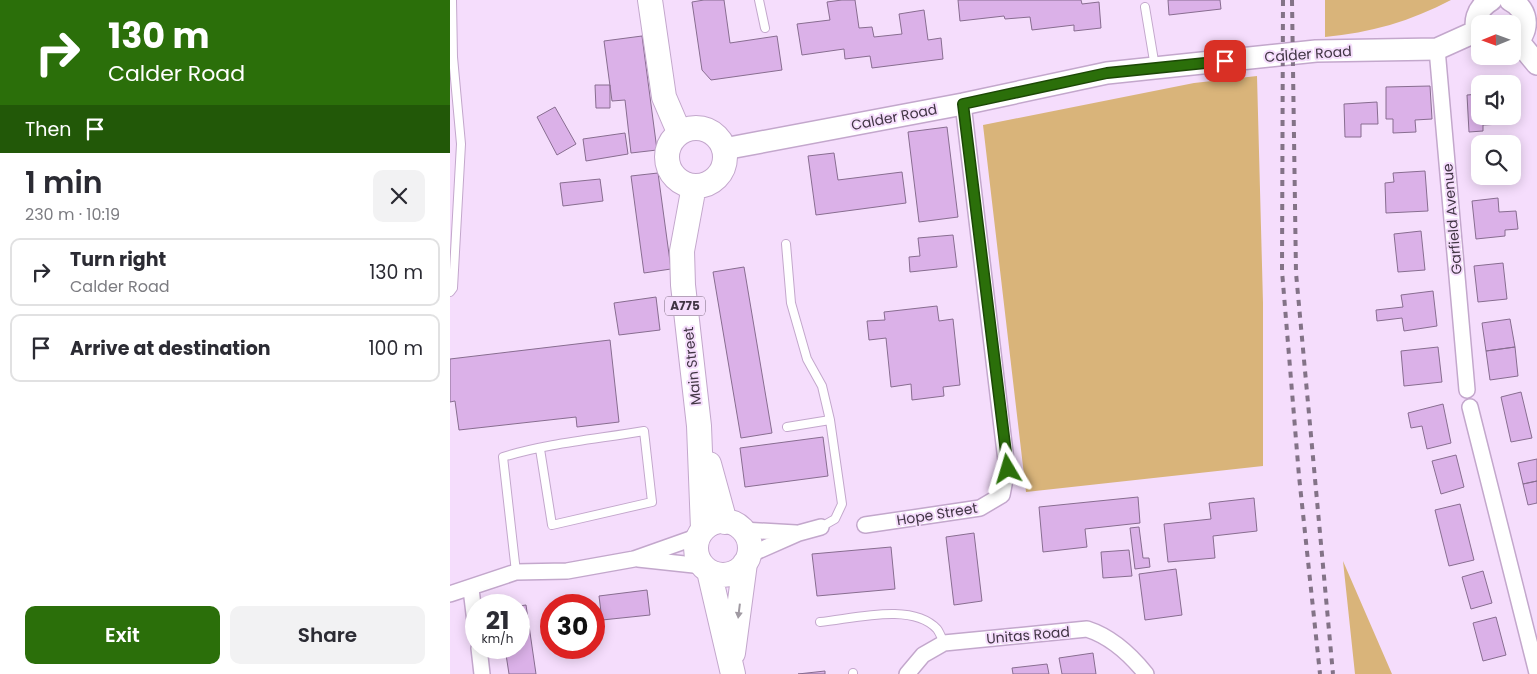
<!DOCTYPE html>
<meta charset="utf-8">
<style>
:root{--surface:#fff;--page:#f2f2f3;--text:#2b2b33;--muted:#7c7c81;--line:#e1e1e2;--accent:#2b6f0a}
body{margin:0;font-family:Poppins,sans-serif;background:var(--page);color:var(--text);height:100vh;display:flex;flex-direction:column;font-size:19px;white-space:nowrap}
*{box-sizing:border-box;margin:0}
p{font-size:16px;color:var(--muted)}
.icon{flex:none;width:28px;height:28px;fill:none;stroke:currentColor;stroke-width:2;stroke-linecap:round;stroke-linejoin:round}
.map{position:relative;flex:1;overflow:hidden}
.drawer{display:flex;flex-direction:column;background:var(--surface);width:450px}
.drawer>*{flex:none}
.banner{background:#2b6f0a;color:#fff;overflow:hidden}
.needle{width:32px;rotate:269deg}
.tools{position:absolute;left:1021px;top:15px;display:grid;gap:10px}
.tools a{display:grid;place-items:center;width:50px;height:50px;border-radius:10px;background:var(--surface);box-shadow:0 2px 12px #0003;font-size:25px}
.speed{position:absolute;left:15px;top:594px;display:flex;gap:10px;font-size:25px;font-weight:700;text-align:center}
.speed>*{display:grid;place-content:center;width:65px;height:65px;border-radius:50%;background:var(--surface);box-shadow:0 2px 12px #0003;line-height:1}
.speed small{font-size:12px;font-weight:400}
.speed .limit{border:8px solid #d22;background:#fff;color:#111}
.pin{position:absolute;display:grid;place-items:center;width:42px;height:42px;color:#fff;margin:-21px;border-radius:10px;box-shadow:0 2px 8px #0006}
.me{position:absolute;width:55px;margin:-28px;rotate:353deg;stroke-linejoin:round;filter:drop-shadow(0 0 4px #0008)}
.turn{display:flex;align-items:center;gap:18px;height:105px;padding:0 25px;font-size:22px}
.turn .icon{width:65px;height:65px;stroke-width:2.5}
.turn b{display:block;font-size:35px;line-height:42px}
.then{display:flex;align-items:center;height:48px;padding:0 25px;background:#0003;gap:10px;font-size:19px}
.round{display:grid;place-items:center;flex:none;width:52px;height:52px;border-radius:10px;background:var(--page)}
.head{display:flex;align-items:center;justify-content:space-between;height:85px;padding:0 25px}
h1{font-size:30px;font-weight:600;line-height:38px}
.button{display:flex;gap:10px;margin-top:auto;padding:10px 25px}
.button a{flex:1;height:58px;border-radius:10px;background:var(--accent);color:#fff;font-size:20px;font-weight:600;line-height:58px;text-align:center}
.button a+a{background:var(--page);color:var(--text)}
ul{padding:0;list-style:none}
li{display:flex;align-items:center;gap:15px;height:68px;margin:0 10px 8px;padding:0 15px;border:2px solid var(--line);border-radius:10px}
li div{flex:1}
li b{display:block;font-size:19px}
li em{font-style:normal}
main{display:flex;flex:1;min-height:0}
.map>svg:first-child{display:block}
.green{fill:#d9b47a}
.building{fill:#dbb1e8;stroke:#886d90}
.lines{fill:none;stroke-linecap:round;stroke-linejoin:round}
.lane-casing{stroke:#c3a7cc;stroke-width:10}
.street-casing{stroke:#c3a7cc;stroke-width:18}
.secondary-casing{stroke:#c3a7cc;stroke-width:24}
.primary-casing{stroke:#c3a7cc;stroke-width:26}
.lane{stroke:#fff;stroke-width:8}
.street{stroke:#fff;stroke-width:15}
.secondary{stroke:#fff;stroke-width:21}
.primary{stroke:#fff;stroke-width:24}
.rail{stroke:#837387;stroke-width:4;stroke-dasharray:6 6;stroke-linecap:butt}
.oneway{fill:#a09aa2}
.route-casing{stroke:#1c4806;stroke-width:12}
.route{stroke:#2b6f0a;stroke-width:9}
.labels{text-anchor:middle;stroke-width:4;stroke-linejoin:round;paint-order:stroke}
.shield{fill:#f5ddfc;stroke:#77677b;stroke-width:1}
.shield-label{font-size:12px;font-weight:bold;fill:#413544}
.street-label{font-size:14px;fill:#413544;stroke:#f5ddfc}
</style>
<main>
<section class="drawer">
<div class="banner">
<div class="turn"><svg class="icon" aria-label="right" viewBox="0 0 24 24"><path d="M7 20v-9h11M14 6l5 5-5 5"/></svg><div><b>130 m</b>Calder Road</div></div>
<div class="then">Then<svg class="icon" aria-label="arrive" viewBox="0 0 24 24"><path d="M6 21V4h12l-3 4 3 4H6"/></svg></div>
</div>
<div class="head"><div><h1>1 min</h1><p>230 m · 10:19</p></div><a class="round"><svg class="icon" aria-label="close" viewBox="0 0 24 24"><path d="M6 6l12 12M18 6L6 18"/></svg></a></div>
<ul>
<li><svg class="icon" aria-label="right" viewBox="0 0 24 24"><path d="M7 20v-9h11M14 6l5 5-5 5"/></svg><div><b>Turn right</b><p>Calder Road</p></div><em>130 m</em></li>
<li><svg class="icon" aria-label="arrive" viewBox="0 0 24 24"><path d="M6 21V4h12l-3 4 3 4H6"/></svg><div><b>Arrive at destination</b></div><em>100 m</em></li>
</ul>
<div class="button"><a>Exit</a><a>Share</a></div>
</section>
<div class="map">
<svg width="1087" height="674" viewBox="0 0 1087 674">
<rect width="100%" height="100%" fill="#f5ddfc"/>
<path class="green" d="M875 0H1001C961 21 920 33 875 37Z
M807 76 813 303V466L576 492 533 125 744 83Z
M893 561 942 674H905Z"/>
<path class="building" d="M254 0H274L280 43 327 36 332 70 261 80 252 70 242 2Z
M392 0H405L409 28 422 27 424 37 452 34 449 14 474 10 478 40 491 38 493 59 422 68 420 56 395 59 394 49 352 55 347 24 380 20 377 2Z
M508 0H631L632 4 649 2 651 28 624 31V25L582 30 580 17 555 19 554 16 510 21Z
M718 0H770L771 9 719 15Z
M192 36 207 150 181 153 175 100 162 101 154 41Z
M145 85H160V108H146Z
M980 86 982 119 965 120 966 132 943 133V119H936V87Z
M1030 94V116H1051V124L1033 125V131L1019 132 1017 95Z
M927 102 928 124H911V137H895L894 104Z
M105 107 126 144 107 155 87 117Z
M497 127 508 217 469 222 458 132Z
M175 133 178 154 136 161 133 139Z
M384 153 388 180 452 172 456 203 366 215 358 156Z
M975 171 978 211 936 213 935 183 944 182 943 173Z
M208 173 221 269 194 273 181 176Z
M150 179 153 201 113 206 110 183Z
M1048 198 1049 212 1066 211 1068 229 1055 230V236L1026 239 1022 201Z
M971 231 975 270 948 272 944 234Z
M503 235 507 267 460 272 459 257 470 256 468 238Z
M1053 263 1057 299 1028 302 1024 266Z
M294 267 322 433 291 438 263 272Z
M983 291 987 326 954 331 952 318 927 321 926 310 953 307 951 295Z
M206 297 210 330 169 335 164 303Z
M487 306 489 321 503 319 510 385 493 387 494 396 462 400 461 384 441 387 436 338 419 340 417 321 435 320 434 312Z
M1060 319 1065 347 1036 351 1032 323Z
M160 340 169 422 127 427 126 417 9 430 5 401 0 402V359Z
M988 347 992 382 954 386 951 351Z
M1065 347 1068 376 1040 380 1036 351Z
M1071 392 1082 438 1061 442 1051 397Z
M993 404 1001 443 977 449 972 426 961 428 958 413Z
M373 437 378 476 295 487 290 448Z
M1006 455 1014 487 991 494 982 461Z
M1087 459V481L1073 484 1068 463Z
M1087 481V503L1078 505 1073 484Z
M688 497 690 523 635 529 637 547 593 552 589 507Z
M804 498 807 531 763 536 765 558 718 562 714 524 761 519 759 503Z
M1010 504 1024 560 999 566 985 510Z
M689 527 693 558H699L700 567 685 569 680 528Z
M524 533 532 601 504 605 496 537Z
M441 547 445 589 367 596 362 554Z
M679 550 682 576 653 578 651 552Z
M726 569 732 615 695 620 689 574Z
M1033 571 1042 603 1021 609 1012 577Z
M197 590 200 615 152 620 149 596Z
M76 605 86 674H59L55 648H69V606Z
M1046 617 1056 655 1033 661 1023 623Z
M643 653 646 674H612L609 658Z
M597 664 599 674H563L562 668Z
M375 671V674H348Z"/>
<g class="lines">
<defs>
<path id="lane" d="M309 0 315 28
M695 7 705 67
M336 244 341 303 357 359 372 386 380 420 392 504 385 519 371 527
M0 292 3 288 11 144 3 57 2 0
M337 427 380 420
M66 572 53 457C98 443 147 439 194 431L202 502 102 525 90 449
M370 622C403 619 462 602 487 629 490 633 492 639 494 643
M403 673V674"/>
<path id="street" d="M987 49 1017 390
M1020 407 1087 673
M415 525 530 508 552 495 557 469 513 104
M292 530 346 533
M299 555 349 533 371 527
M188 559 253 566
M21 589 26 630
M0 594 66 572 117 571 184 559 249 536
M29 648 32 674
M457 674 473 655 494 643 637 629C662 637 680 654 696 674"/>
<path id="secondary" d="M1060 0C1080 10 1080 34 1062 46
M1030 37C1022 23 1027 8 1041 0
M1069 42 1087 64
M274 149 513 104 657 73 866 51 987 49 1027 31"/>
<path id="primary" d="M200 0 214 97 229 132
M217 157a29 29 0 1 1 58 0a29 29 0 1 1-58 0Z
M244 186 232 251 233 285 249 426 253 529
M259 464 275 522
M246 548a27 27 0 1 1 54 0a27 27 0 1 1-54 0Z
M259 571 283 674
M283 653 295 563"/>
</defs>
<use href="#lane" class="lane-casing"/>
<use href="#street" class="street-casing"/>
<use href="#secondary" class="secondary-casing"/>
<use href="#primary" class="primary-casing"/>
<use href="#lane" class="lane"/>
<use href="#street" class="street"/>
<use href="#secondary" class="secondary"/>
<use href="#primary" class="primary"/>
<path class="rail" d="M833 0 832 271 849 476 870 674
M842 0 846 273 883 674"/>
</g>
<defs><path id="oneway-solid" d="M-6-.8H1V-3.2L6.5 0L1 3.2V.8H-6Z" transform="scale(1.25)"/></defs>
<use class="oneway" href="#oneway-solid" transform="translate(289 611) rotate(97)"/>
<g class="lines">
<defs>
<path id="route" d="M558 469 513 104 657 73 775 61"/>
</defs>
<use href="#route" class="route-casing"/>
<use href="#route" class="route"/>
</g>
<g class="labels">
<rect class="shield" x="215" y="296.5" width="40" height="19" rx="4"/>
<g class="shield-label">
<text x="235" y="310">A775</text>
</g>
<g class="street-label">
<text transform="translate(858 54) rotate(-4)" y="5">Calder Road</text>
<text transform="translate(444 117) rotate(-11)" y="5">Calder Road</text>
<text transform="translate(1002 219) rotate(-95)" y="5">Garfield Avenue</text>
<text transform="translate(242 366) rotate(-96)" y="5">Main Street</text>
<text transform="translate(487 514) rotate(-9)" y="5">Hope Street</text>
<text transform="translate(578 635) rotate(-5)" y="5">Unitas Road</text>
</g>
</g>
</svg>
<div class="tools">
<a><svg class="needle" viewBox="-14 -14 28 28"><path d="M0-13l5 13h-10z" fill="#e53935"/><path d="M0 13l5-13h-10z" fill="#7c7c81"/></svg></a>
<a><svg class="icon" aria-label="sound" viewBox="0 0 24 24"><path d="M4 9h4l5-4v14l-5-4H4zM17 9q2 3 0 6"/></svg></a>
<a><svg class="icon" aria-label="search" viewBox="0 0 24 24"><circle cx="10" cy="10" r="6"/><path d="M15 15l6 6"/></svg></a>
</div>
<div class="speed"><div>21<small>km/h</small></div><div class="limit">30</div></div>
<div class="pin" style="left:775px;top:61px;background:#d93025"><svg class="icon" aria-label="arrive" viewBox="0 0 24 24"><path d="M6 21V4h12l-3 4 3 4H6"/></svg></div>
<svg class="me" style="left:558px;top:469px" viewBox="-20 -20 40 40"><path d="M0-17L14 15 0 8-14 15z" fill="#2b6f0a" stroke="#fff" stroke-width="4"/></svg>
</div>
</main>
